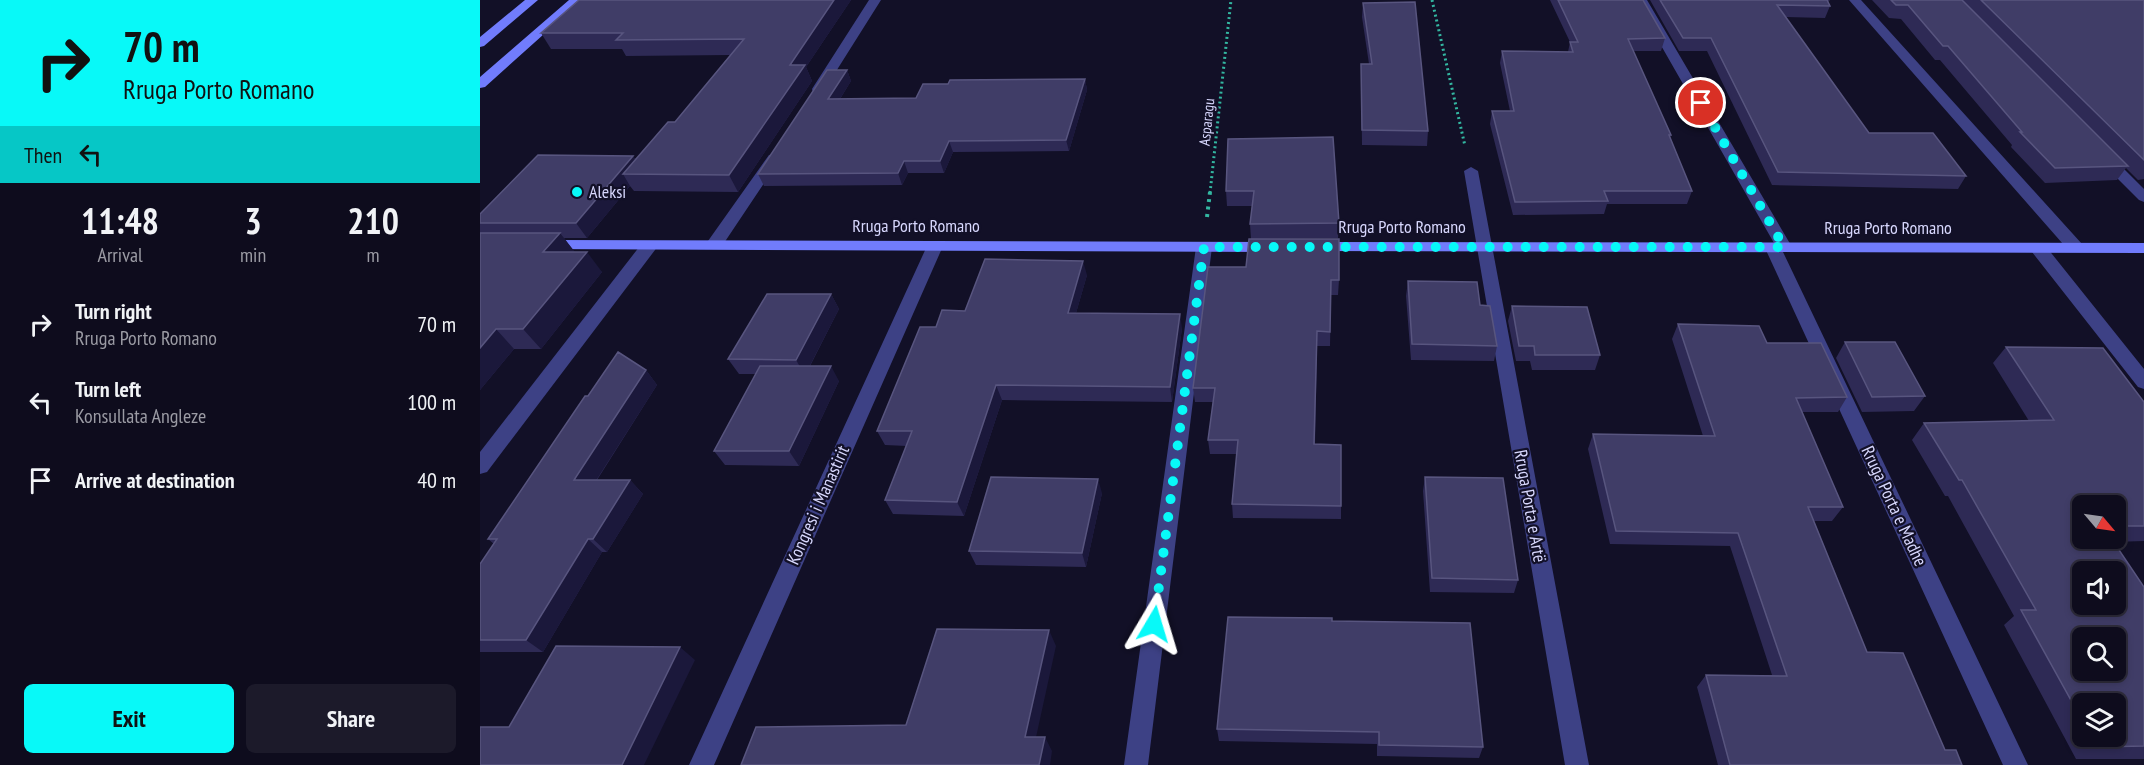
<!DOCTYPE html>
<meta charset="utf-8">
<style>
:root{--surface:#0e0c1d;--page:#1c1a2a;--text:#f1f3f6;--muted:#9b9ba4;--line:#2e2c3b;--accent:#08f9f8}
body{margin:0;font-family:"PT Sans Narrow",sans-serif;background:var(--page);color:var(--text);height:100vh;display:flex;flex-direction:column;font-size:22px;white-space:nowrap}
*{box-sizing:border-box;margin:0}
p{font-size:20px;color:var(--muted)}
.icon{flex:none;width:33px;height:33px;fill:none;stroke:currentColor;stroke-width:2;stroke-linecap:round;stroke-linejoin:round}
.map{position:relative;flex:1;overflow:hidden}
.drawer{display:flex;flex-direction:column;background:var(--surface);width:480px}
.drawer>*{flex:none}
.hud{background:#08f9f8;color:#111;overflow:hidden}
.needle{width:39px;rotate:119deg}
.controls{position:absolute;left:1592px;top:495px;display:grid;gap:12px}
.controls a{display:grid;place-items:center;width:54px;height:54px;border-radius:9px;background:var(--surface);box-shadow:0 3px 9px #0003,0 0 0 2px var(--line);font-size:30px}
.pin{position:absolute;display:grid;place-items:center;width:51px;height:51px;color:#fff;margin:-26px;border:3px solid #fff;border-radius:50%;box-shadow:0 2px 6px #0007}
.me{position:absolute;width:66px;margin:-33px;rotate:7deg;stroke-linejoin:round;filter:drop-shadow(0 0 4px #0008)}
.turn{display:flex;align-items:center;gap:21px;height:126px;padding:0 24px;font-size:27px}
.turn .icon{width:78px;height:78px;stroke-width:2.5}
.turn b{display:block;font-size:42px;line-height:51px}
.then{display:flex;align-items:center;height:57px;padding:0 24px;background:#0003;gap:12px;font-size:22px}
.eta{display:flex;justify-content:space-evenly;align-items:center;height:102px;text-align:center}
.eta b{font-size:36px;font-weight:700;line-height:42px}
.cta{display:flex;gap:12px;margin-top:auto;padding:12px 24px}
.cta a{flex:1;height:69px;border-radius:9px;background:var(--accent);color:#111;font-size:24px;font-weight:700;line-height:69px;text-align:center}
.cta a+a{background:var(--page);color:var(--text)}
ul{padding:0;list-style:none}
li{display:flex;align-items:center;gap:18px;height:78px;padding:0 24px}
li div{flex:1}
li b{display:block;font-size:22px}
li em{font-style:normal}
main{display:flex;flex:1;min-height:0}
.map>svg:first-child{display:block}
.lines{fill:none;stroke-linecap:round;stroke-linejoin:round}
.path-far1{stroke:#33b7a1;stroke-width:3;stroke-dasharray:2 3;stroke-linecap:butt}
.path{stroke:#33b7a1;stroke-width:4;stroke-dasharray:3 4.5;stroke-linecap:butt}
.street{fill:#3d4185;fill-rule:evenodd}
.secondary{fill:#717cfc;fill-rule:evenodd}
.wall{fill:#2e2a55;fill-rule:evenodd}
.shaded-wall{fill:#1b183b}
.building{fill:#403d67;stroke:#58557f;stroke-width:1.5;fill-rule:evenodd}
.route{stroke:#08f9f8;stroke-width:10;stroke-dasharray:0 18}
.poi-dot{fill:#08f9f8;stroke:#121027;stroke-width:2}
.labels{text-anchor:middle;stroke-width:4.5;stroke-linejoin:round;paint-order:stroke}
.far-street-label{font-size:15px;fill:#d8d8fe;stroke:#121027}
.poi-label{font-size:18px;fill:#d8d8fe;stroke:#121027;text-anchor:start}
.street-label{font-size:18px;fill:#d8d8fe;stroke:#121027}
</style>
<main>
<section class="drawer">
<div class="hud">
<div class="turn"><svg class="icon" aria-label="right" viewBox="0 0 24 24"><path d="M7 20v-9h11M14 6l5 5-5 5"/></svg><div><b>70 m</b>Rruga Porto Romano</div></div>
<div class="then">Then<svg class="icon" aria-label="left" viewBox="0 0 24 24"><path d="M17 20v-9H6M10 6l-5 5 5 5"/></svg></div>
</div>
<div class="eta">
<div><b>11:48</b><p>Arrival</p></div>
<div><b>3</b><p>min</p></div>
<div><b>210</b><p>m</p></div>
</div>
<ul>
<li><svg class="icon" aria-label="right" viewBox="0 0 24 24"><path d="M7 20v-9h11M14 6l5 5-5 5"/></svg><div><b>Turn right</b><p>Rruga Porto Romano</p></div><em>70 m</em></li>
<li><svg class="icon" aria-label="left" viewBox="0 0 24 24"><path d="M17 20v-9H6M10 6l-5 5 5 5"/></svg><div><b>Turn left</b><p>Konsullata Angleze</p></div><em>100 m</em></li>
<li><svg class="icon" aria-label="arrive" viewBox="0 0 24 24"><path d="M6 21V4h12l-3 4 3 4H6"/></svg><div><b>Arrive at destination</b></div><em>40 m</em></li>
</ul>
<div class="cta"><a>Exit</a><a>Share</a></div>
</section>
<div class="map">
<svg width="1664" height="765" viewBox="0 0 1664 765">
<rect width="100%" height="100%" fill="#121027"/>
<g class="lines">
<path class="path-far1" d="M952 0 985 146
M730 193 751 0"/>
<path class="path" d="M727 217 730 192"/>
<path class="street" d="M389 0H401L343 92H333L332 89Z
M1155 0H1167L1312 247 1310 251 1303 252 1548 765H1523L1285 248 1287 244 1294 243Z
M1369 0H1381L1602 244 1604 248 1602 252H1590Z
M294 154 301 158 240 249H228L226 245 228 241 289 155Z
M1625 154 1630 155 1664 189V202L1659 200 1620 161 1618 158Z
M991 167 998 171 1109 765H1085L984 171Z
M169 241 177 246 175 250 7 472 0 474V452L163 242Z
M455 241 463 246 234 765H209L447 246Z
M724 242 732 247 668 765H644L716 247Z
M1558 243 1564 244 1664 369V389L1658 387 1552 252 1550 248 1552 244Z"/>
<path class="secondary" d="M45 0H58L4 46 0 47V37Z
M89 0H102L5 87 0 88V77Z
M67 240 792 242 800 247 792 252 61 249 59 245 61 241Z
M835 242 1664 243V253L829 251 827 247Z"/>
</g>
<path class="wall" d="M99 0H371L326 67 332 81 258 192 154 191 150 186 107 238H84L94 252 122 272 61 349H34L0 390V214L153 156 155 159 195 122 250 55 146 56 142 49H71L61 33Z
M1070 0H1163L1185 38 1181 51H1153L1191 135 1190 137 1212 191 1207 204H1127L1124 214 1033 215 1010 124 1012 111H1030L1020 63 1022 51 1088 52 1090 42Z
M1170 0H1350L1348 2 1350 6 1345 18 1306 17 1389 133 1486 176 1478 189 1292 185 1227 51H1199Z
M1392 0H1664V179L1658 180 1646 168 1637 180 1565 183 1531 147 1532 145 1460 60H1455L1421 19 1409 18Z
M883 3 948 131 947 146 882 145 881 64H889L882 17Z
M367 70 371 81 360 99 436 98 468 84 605 79 607 90 589 151 473 152 464 173H428L422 185 284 186 278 174Z
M748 139 859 223 858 238 771 239 770 224 772 206H747L746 191Z
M728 267 859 280 858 295H851L850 346H837L835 444 861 506V519L753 518 752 504 757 454H730L728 440 733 402H715L713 388Z
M607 275 596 313 702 328 692 402 522 400 484 516 413 514 405 500 427 446 405 445 397 431 456 327 485 311Z
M928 281 1000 305 1017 346 1014 361 931 360 926 296Z
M351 294 359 309 330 366 359 381 319 466 245 465 234 451 276 374H259L248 359Z
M1032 306 1120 355 1115 370H1052L1050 361H1036L1028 321Z
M1198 324 1287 343 1367 397 1358 412H1322L1363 507 1352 521H1334L1387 652 1465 750 1482 765H1238L1217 687 1226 675H1292L1250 546 1130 544 1108 449 1113 434 1223 436 1192 339Z
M1365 342 1445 396 1434 411 1382 412 1356 358Z
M1526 347 1664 402V541L1633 542 1664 587V759H1596L1524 625 1534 616 1468 496H1465L1432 440 1444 423 1549 421 1513 363ZM1635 506V538H1602ZM1602 704 1635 736H1602Z
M166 370 177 385 117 480H150L163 494 127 552H122L63 652H0V564L14 544 8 539 108 396Z
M945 477 1038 580 1034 593 950 592 943 491Z
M622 493 606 567 496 565 489 551Z
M852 621 1003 747 999 758 897 756V744L739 741 737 729Z"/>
<path class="shaded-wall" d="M354 0H371L326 67 332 81 258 192 249 175 310 65Z
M367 70 371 81 353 110 348 99Z
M605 79 607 90 589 151 586 140Z
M469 141 473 152 464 173 460 161Z
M153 156 162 171 143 174 150 186 107 238 96 223Z
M424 161 428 173 422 185 418 173Z
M80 233 95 252H63Z
M107 252 122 272 61 349 43 329Z
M603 261 607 275 592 327 588 313Z
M351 294 359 309 325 375 316 360Z
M700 314 702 328 692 402 690 387Z
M16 329 34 349 0 390V348Z
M351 366 359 381 319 466 309 451Z
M166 370 177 385 108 493 94 480Z
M516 385 522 400 484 516 477 502Z
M618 479 622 493 606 567 602 553Z
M150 480 163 494 127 552 113 539Z
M108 539 122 552 63 652 46 640Z
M569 630 576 646 553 751 545 737Z
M200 647 215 660 164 765H142Z
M565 737 572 751 570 765H559Z"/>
<path class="building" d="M99 0H354L310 65H325L249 175 143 174 188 122H195L264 39 136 40 143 33H61Z
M1078 0H1163L1185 38 1148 39 1191 135H1189L1212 191H1124L1128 201 1035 202 1012 111H1034L1022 51 1093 52 1090 42H1098Z
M1180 0H1347L1350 6 1297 5 1389 133H1453L1486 176 1298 172 1231 38H1203Z
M1411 0H1482L1648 166 1575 168 1540 132H1542L1468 46H1463L1428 5H1416Z
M1501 0H1664V160Z
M935 2 948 131 882 130 881 64H892L883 3Z
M347 70H367L348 99 436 98 443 84H468L470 80 605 79 586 140 469 141 460 161H424L418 173 278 174Z
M853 137 859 223 770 224 774 191H746L748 139Z
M58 155 153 156 96 223H0V214Z
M0 233H80L63 252H107L43 329H16L0 348Z
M769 239H859V280H851L850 332 837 331 834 444 861 445V506L752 504 758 440H728L735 388H713L728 267H766Z
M505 259 603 261 588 313 700 314 690 387 516 385 477 502 405 500 432 431H397L440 327H456L462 310 485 311Z
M928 281 997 282 1000 305 1010 306 1017 346 932 344Z
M287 294H351L316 360 248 359Z
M1032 306 1107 307 1120 355H1055L1054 346H1039Z
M1198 324 1279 326 1287 343H1341L1367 397 1316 398 1363 507H1328L1387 652 1423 653 1465 750H1476L1482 765H1250L1226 675 1307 676 1258 533 1136 531 1113 434 1235 436Z
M1365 342H1415L1445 396 1392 397Z
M1526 347 1623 348 1664 402V526H1635V506H1602V538H1631L1664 587V746L1617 747 1611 736H1635V704H1602V720L1541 610H1556L1482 480H1479L1444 423 1574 420ZM1602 572H1635V604H1602ZM1602 638H1635V670H1602Z
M138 352 166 370 94 480H150L113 539H108L46 640H0V564L17 539H8L105 396H108Z
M280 366H351L309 451H234Z
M511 477 618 479 602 553 489 551Z
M945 477 1023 478 1038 580 952 578Z
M748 617 852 618V621L990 623 1003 747 899 745V732L737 729Z
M457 629 569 630 545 737H565L559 765H261L276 727 426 725Z
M76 646 200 647 142 765H0V727H29Z"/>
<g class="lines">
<path class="route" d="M674 624 724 247H1304L1221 103"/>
</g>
<circle class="poi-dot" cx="97" cy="192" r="6"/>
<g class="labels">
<g class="far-street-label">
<text transform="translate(727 122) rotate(-84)" y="5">Asparagu</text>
</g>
<g class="poi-label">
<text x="109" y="198">Aleksi</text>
</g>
<g class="street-label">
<text x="436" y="232">Rruga Porto Romano</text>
<text x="922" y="233">Rruga Porto Romano</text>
<text x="1408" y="234">Rruga Porto Romano</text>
<text transform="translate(338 505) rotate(-66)" y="6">Kongresi i Manastirit</text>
<text transform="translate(1050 506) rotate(80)" y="6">Rruga Porta e Artë</text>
<text transform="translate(1414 506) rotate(65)" y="6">Rruga Porta e Madhe</text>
</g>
</g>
</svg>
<div class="controls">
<a><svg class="needle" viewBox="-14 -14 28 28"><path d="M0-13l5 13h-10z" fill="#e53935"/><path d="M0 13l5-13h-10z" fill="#9b9ba4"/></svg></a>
<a><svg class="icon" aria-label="sound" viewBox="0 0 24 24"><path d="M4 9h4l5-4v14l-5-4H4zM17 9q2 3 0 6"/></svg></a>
<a><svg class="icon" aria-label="search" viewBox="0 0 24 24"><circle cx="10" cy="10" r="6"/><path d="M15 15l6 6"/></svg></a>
<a><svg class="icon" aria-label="layers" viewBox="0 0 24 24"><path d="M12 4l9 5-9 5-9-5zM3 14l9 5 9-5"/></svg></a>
</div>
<div class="pin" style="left:1221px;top:103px;background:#d93025"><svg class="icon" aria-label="arrive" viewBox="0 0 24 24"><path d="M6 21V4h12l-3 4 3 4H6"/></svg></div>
<svg class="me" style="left:674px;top:624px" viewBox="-20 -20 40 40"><path d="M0-17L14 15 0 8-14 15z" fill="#08f9f8" stroke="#fff" stroke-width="4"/></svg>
</div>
</main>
